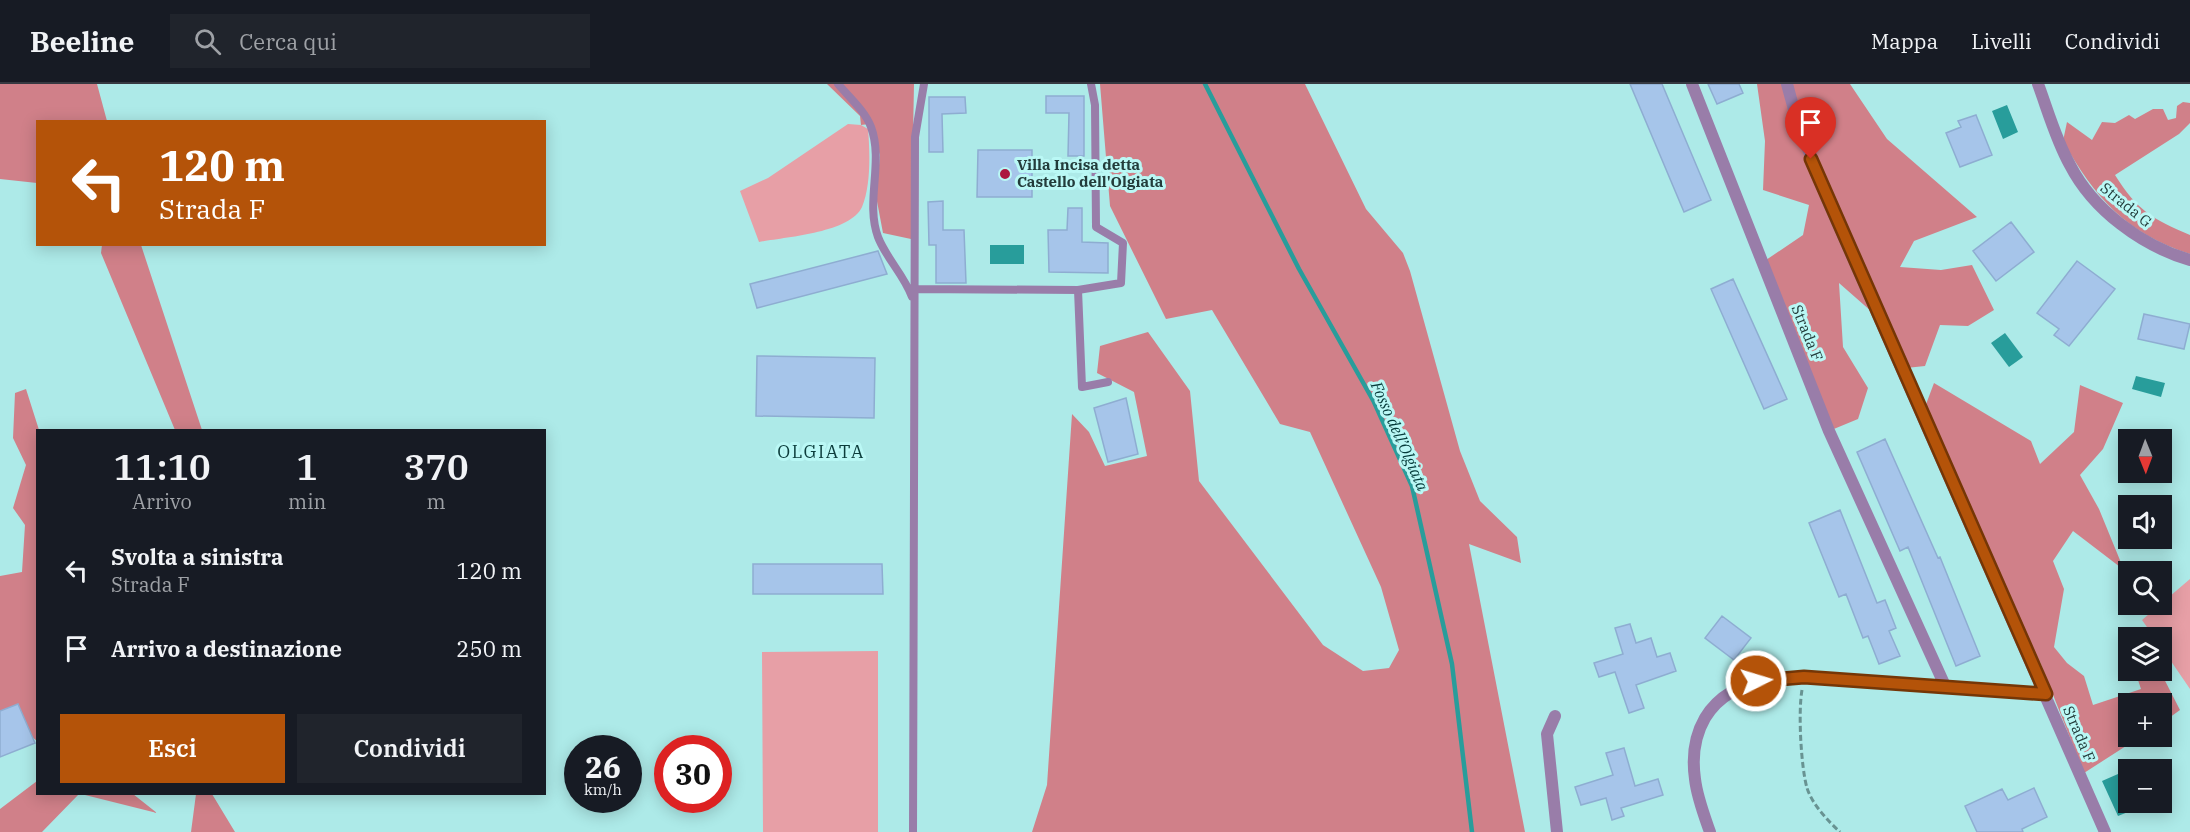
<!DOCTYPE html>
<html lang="it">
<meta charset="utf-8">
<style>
:root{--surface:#171b24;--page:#20242c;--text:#f1f3f6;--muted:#9ea1a6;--line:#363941;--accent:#b45309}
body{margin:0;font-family:"IBM Plex Serif",serif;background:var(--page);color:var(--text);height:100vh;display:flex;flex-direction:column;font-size:22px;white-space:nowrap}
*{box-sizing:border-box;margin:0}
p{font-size:20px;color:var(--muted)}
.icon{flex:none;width:33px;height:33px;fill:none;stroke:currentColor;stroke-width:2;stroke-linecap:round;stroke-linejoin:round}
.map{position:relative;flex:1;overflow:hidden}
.sheet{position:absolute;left:36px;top:345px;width:510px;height:366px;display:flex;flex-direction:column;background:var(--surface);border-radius:0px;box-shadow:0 3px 15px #0003}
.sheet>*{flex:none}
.top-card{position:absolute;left:36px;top:36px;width:510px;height:126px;border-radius:0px;box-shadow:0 3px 15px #0003;background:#b45309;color:#fff;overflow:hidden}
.needle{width:39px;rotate:179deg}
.controls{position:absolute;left:2118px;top:345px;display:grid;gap:12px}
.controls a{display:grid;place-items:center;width:54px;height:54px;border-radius:0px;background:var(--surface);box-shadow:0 3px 15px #0003;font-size:30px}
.speed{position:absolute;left:564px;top:651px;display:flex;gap:12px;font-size:30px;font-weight:700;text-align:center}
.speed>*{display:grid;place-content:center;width:78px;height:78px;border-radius:50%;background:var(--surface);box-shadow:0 3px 15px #0003;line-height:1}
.speed small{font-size:15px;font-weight:400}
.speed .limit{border:9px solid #d22;background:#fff;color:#111}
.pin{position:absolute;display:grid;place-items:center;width:51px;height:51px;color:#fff;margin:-62px -26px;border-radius:50% 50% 50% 0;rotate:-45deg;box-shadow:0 0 6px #0007}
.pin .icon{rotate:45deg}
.me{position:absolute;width:66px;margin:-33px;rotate:85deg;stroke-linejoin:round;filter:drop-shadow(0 0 4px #0008)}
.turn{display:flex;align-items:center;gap:21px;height:126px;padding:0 24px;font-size:27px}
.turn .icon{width:78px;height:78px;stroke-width:2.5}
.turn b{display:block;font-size:42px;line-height:51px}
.eta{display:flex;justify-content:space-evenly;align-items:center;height:102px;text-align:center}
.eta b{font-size:36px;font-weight:600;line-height:42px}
.primary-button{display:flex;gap:12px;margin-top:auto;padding:12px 24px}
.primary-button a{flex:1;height:69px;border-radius:0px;background:var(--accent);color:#fff;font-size:24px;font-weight:600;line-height:69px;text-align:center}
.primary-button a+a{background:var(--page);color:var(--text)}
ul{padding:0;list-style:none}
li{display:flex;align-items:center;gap:18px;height:78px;padding:0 24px}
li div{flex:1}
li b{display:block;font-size:22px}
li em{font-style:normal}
header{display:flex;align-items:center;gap:36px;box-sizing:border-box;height:84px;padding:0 30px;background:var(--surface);border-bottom:2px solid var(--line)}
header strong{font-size:28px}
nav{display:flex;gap:33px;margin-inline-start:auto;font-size:21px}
.search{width:420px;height:54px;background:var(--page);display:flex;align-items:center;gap:15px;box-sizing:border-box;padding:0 21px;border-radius:0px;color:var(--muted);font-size:22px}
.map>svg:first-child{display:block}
.green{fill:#e79fa6}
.forest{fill:#d08089}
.water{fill:#289d9b}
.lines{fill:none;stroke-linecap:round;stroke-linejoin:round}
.stream{stroke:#289d9b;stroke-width:4.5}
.building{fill:#a6c5ea;stroke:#8eadd1;stroke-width:1.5}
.path{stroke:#689392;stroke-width:3;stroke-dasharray:6 3;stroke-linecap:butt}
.lane{stroke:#997da9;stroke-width:8}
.street{stroke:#997da9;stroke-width:12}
.route-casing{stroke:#753606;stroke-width:15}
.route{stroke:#b45309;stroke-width:10}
.poi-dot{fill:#ac1840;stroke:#baf8f5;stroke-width:2}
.labels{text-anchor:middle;stroke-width:6;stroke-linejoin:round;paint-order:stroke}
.poi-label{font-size:15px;font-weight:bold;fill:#233c3b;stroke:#baf8f5;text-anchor:start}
.street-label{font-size:15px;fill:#233c3b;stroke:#baf8f5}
.water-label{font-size:16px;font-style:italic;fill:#043a39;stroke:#baf8f5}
.quarter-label{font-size:18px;letter-spacing:1.5px;fill:#0b3c3b;stroke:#baf8f5}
</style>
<header>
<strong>Beeline</strong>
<div class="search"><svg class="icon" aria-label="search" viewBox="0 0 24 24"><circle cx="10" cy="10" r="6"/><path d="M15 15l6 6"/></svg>Cerca qui</div>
<nav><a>Mappa</a><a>Livelli</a><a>Condividi</a></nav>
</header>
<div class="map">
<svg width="2190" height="748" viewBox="0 0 2190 748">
<rect width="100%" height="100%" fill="#adeae8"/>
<path class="green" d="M848 40 861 41 868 45C870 68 871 102 862 123 850 149 785 153 759 158L740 107 768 94Z
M2190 495V605L2162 564V554L2154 553 2142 536Z
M878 567V748H763L762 568Z"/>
<path class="forest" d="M0 0H97L107 37 38 38 37 99 0 95Z
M827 0H914L911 155 883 149 876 112 880 71 869 40 861 41 860 32Z
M1100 0H1305L1366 125 1403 169 1410 187 1460 367 1480 417 1517 453 1521 479 1469 460 1525 748H1032L1047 701 1072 330 1089 348 1105 382 1147 372 1134 308 1097 289 1100 262 1148 248 1190 307 1199 397 1323 561 1363 587 1389 584 1399 566 1381 503 1310 348 1280 340 1212 226 1166 235 1110 122Z
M1757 0H1850L1887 55 1977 133 1914 157 1900 183 1941 186 1972 181 1994 226 1968 242 1940 241 1925 282 1906 284 1880 235 1839 199 1843 263 1868 304 1858 335 1829 347 1766 176 1803 151 1809 121 1763 106 1765 57Z
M2183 18 2190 19V39L2179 50 2115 91C2137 126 2152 135 2190 151V170C2126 149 2095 114 2063 57L2067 38 2092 56 2102 38 2115 39 2129 31 2135 35 2153 25H2163L2168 36 2176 34 2177 22Z
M102 161H141L202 346H175L101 169Z
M1934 299 2031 357 2040 380 2074 348 2080 301 2123 319 2103 365 2080 391 2099 425 2124 486 2073 447 2053 477 2064 505 2054 563 2067 579 2084 592 2093 621 2141 605 2135 587H2160L2180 626 2162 639V620H2128V652L2140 653 2084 689 2040 578 2034 582 1925 323Z
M26 305 39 346 37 657 0 627V492L22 488 25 441 13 424 26 381 13 354 15 309Z
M37 697 38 710H79L42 748H0V725Z
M81 710H133L157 729Z
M196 710H212L235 748H191Z"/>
<path class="water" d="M2007 21 2018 48 2003 55 1992 27Z
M990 161H1024V180H990Z
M2005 249 2023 273 2009 283 1991 259Z
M2136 292 2165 299 2161 313 2132 305Z
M2118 690 2133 726 2118 732 2102 697Z"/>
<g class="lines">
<path class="stream" d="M1205 0 1299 185 1374 318 1412 402 1452 580 1472 748"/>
</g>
<path class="building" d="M1630 0H1662L1711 116 1684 128Z
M1708 0H1739L1743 9 1717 20Z
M1046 12H1084V72H1068L1069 29H1046Z
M929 13H965L966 29 942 30 943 68H929Z
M1976 31 1992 71 1960 83 1946 49 1961 43 1958 37Z
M978 66H1032V113H977Z
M943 117V146H964L966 199H936V161H929L928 118Z
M1068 124H1082V158L1108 159V189L1049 188 1048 146H1067Z
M2011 138 2034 168 1996 197 1973 167Z
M878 167 887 190 757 224 750 200Z
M2077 177 2115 205 2069 262 2054 251 2059 245 2037 229Z
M1733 195 1787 315 1764 325 1711 205Z
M2144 230 2190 240 2184 265 2138 255Z
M757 272 875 274 874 334 756 332Z
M1126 314 1138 370 1108 378 1094 324Z
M1885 355 1938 474 1940 473 1980 572 1956 582 1908 463 1900 467 1857 368Z
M1840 426 1877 519 1885 516 1896 544 1889 547 1900 572 1879 580 1868 552 1863 554 1846 510 1839 513 1809 439Z
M753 480H882L883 510H753Z
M1722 532 1751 554 1734 576 1705 554Z
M1630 540 1636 559 1651 554 1657 573 1670 569 1676 587 1636 601 1644 624 1629 629 1615 588 1599 593 1594 579 1623 570 1615 544Z
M18 620 35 659 0 673V627Z
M1624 664 1635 702 1658 695 1663 711 1621 724 1624 732 1612 736 1606 714 1581 721 1575 703 1613 691 1606 669Z
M2034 704 2047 733 2022 745 2023 748H1977L1965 722 2002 705 2008 716Z"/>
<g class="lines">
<path class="path" d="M1802 606C1798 628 1801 683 1807 704 1812 720 1828 737 1840 748"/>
<path class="lane" d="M838 0C849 13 865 27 871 43 884 78 865 118 878 153 886 174 904 191 912 213
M914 205 1078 206 1121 199 1123 159 1096 143 1095 21 1091 0
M1078 206 1082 303 1108 298
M913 748 915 53 924 0"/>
<path class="street" d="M1692 0 1829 347 1946 604
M1787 0 1796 33 1827 115 2105 748
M2038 0C2048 27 2056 56 2070 81 2093 126 2142 162 2190 176
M1555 632 1547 650 1557 748
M1710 748C1704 731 1697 713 1695 695 1692 674 1694 653 1705 634 1739 577 1826 595 1882 599 1937 603 1991 607 2046 610"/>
</g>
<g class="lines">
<defs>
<path id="route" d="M1756 597 1804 593 2046 610 1811 75"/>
</defs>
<use href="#route" class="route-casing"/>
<use href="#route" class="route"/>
</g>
<circle class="poi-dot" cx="1005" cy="90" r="6"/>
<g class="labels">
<g class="poi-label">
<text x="1017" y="86">Villa Incisa detta<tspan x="1017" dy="17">Castello dell'Olgiata</tspan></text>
</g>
<g class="street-label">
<text transform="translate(2126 121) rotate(39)" y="5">Strada G</text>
<text transform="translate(1807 249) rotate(68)" y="5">Strada F</text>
<text transform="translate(2079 650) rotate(67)" y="5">Strada F</text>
</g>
<g class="water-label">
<text transform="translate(1400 352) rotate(66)" y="6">Fosso dell’Olgiata</text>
</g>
<g class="quarter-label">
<text x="821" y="374">OLGIATA</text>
</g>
</g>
</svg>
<div class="controls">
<a><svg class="needle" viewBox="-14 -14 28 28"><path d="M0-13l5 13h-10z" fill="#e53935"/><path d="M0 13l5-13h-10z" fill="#9ea1a6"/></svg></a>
<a><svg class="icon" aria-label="sound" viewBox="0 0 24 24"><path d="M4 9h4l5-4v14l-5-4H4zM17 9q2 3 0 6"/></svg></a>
<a><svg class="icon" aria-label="search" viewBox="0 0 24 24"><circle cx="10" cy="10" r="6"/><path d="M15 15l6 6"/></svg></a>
<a><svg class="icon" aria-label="layers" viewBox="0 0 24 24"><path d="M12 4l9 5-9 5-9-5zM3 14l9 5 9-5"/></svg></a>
<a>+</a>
<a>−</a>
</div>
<div class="speed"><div>26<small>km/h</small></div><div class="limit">30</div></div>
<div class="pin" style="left:1811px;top:75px;background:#d93025"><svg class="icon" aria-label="arrive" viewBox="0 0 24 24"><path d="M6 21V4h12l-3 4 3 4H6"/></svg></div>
<svg class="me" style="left:1756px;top:597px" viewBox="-20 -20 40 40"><circle r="17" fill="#b45309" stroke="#fff" stroke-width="3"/><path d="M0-11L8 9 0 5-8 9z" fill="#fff"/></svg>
<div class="top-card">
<div class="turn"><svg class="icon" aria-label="left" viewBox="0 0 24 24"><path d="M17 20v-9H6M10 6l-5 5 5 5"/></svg><div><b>120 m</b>Strada F</div></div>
</div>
<section class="sheet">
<div class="eta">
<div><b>11:10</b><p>Arrivo</p></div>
<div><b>1</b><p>min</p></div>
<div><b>370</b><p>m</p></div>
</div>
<ul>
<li><svg class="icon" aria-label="left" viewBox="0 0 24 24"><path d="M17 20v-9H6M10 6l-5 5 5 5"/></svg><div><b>Svolta a sinistra</b><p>Strada F</p></div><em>120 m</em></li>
<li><svg class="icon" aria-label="arrive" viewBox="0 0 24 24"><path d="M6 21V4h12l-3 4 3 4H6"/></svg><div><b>Arrivo a destinazione</b></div><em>250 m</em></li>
</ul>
<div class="primary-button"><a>Esci</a><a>Condividi</a></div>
</section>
</div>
